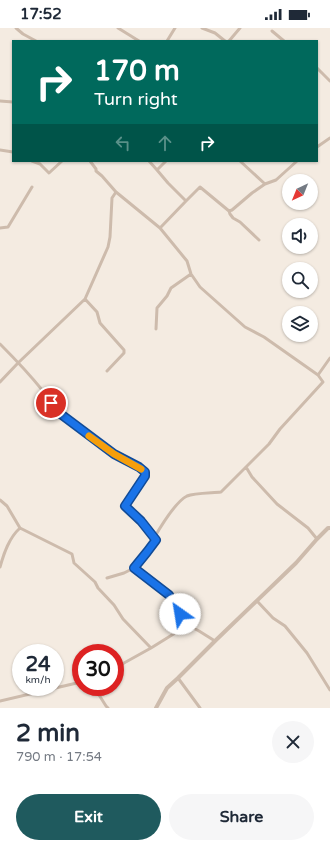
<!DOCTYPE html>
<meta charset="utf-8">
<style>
:root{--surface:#fff;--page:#f6f6f7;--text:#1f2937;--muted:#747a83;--accent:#1f5a5e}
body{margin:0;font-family:"Varela Round",sans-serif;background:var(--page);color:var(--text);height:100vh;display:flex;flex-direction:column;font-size:15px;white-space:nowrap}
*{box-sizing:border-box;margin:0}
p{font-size:13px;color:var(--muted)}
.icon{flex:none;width:22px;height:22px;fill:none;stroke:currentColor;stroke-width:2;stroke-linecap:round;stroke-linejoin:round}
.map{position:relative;height:680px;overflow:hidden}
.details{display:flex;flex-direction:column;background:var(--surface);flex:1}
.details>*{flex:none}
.banner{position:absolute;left:12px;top:12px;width:306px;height:122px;border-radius:0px;box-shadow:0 1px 3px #0004;background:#00695c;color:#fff;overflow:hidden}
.needle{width:26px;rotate:223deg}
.tools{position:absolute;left:282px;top:146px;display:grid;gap:8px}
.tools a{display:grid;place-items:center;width:36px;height:36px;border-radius:50%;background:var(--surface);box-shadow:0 1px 3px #0004;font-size:20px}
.speed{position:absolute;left:12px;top:616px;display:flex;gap:8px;font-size:20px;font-weight:700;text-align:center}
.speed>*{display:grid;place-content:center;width:52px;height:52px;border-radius:50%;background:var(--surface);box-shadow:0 1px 3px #0004;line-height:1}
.speed small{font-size:10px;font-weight:400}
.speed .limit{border:6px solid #d22;background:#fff;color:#111}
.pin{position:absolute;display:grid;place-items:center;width:34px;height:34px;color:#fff;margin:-17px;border:2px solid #fff;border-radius:50%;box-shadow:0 1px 4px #0007}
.me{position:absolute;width:44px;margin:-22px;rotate:328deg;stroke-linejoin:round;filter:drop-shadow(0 0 3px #0008)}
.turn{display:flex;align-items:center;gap:14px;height:84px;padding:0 16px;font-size:18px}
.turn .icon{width:52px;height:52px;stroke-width:2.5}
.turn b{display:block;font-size:28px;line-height:34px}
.lanes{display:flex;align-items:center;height:38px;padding:0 16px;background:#0003;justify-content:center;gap:20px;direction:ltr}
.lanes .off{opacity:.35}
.round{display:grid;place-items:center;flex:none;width:42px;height:42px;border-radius:21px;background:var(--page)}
.overview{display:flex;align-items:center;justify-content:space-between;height:68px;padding:0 16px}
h1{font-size:24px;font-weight:700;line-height:30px}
.action{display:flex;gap:8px;margin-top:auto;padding:8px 16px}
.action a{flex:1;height:46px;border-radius:24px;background:var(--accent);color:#fff;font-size:16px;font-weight:700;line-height:46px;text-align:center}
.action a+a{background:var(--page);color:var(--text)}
.status{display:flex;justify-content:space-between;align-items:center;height:28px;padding:0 20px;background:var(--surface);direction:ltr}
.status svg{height:11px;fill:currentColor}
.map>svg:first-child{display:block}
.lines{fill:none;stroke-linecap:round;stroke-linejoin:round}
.minor{stroke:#cdbbac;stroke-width:3}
.tertiary{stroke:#cdbbac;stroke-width:4}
.route-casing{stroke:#114b97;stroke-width:10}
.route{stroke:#1a73e8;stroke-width:7}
.slow{stroke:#f59e0b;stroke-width:7}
</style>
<div class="status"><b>17:52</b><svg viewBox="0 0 49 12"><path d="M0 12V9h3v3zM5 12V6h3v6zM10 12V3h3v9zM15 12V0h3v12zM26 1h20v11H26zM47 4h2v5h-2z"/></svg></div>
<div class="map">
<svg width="330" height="680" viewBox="0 0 330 680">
<rect width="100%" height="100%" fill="#f4ebe1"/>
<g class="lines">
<path class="minor" d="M16 0 23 6 36 13
M118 0 139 13
M202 0 215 5 225 13
M272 3 284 13
M167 13 175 0
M229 13 240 0
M317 40 330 53
M0 73 13 74
M317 119 330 110
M0 122 13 124
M32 133 40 136 49 145 62 133
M90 133 96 141V143L102 148 116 164
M240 133 265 156
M157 142 166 133
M186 173 200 159 229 183 232 182 252 165 265 156 276 152 297 133
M229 183 230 186 233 190 240 194 259 212
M0 200 8 199 32 159
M160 200 187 233 191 246 200 259 245 299 264 309 318 347 330 330
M85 271 97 284 100 295 124 322V325L107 343
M156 301 157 280 167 268 171 260 191 246
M0 316C15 331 30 347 43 363 48 370 53 377 58 384L114 426 139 439 145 444V448L125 478 141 493 156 512 147 525 134 540 169 567 188 597 151 620 123 591 114 577 98 560 95 554 74 535 72 526 20 500 7 478 0 472
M0 354 18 335 85 271 108 219 110 209 112 170 116 164 160 200 186 173 168 155 157 142 149 133
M246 439 252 449 277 476 308 500 317 511
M154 510C161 498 175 474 187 468 194 465 212 465 221 464L269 416 280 401 323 354 318 347
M0 539C4 525 9 510 20 500
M107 550 124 545 134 540
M257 573 273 590 285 598 307 625 330 662
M188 597 199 603 215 613
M115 640 151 620
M178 650 200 680
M94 659 106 678 108 680
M0 673 81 654"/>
<path class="tertiary" d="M156 680 167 660 178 650 215 613 296 535 317 511 328 500H330"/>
</g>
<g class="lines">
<defs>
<path id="route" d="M51 375 58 384 114 426 139 439 145 444V448L125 478 141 493 156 512 147 524 134 540 169 567 180 586"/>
</defs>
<use href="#route" class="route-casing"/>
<use href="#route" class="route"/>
<path class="slow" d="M89 408 114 426 141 441"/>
</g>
</svg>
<div class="tools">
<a><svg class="needle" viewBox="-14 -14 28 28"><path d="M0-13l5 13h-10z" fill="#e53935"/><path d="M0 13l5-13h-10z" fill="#747a83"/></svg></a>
<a><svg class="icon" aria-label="sound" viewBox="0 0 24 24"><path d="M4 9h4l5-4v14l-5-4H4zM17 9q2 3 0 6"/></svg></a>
<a><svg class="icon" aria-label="search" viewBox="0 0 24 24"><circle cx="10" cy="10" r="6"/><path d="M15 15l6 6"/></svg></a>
<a><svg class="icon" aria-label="layers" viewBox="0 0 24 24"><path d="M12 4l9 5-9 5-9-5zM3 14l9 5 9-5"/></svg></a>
</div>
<div class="speed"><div>24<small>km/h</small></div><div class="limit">30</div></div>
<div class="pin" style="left:51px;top:375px;background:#d93025"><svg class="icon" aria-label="arrive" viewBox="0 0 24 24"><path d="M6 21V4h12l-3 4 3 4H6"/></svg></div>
<svg class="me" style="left:180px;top:586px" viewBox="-20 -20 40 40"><circle r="19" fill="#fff"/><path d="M0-13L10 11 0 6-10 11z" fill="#1a73e8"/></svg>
<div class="banner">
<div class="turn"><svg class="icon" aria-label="right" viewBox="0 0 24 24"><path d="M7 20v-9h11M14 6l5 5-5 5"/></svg><div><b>170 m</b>Turn right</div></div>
<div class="lanes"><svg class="icon off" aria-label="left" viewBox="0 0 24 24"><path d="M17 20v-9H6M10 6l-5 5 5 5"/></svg><svg class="icon off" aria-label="ahead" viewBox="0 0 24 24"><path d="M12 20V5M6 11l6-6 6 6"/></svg><svg class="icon" aria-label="right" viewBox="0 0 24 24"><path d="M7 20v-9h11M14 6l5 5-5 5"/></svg></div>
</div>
</div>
<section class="details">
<div class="overview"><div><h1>2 min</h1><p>790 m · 17:54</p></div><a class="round"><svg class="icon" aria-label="close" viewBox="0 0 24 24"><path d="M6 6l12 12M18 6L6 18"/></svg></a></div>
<div class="action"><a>Exit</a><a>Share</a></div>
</section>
